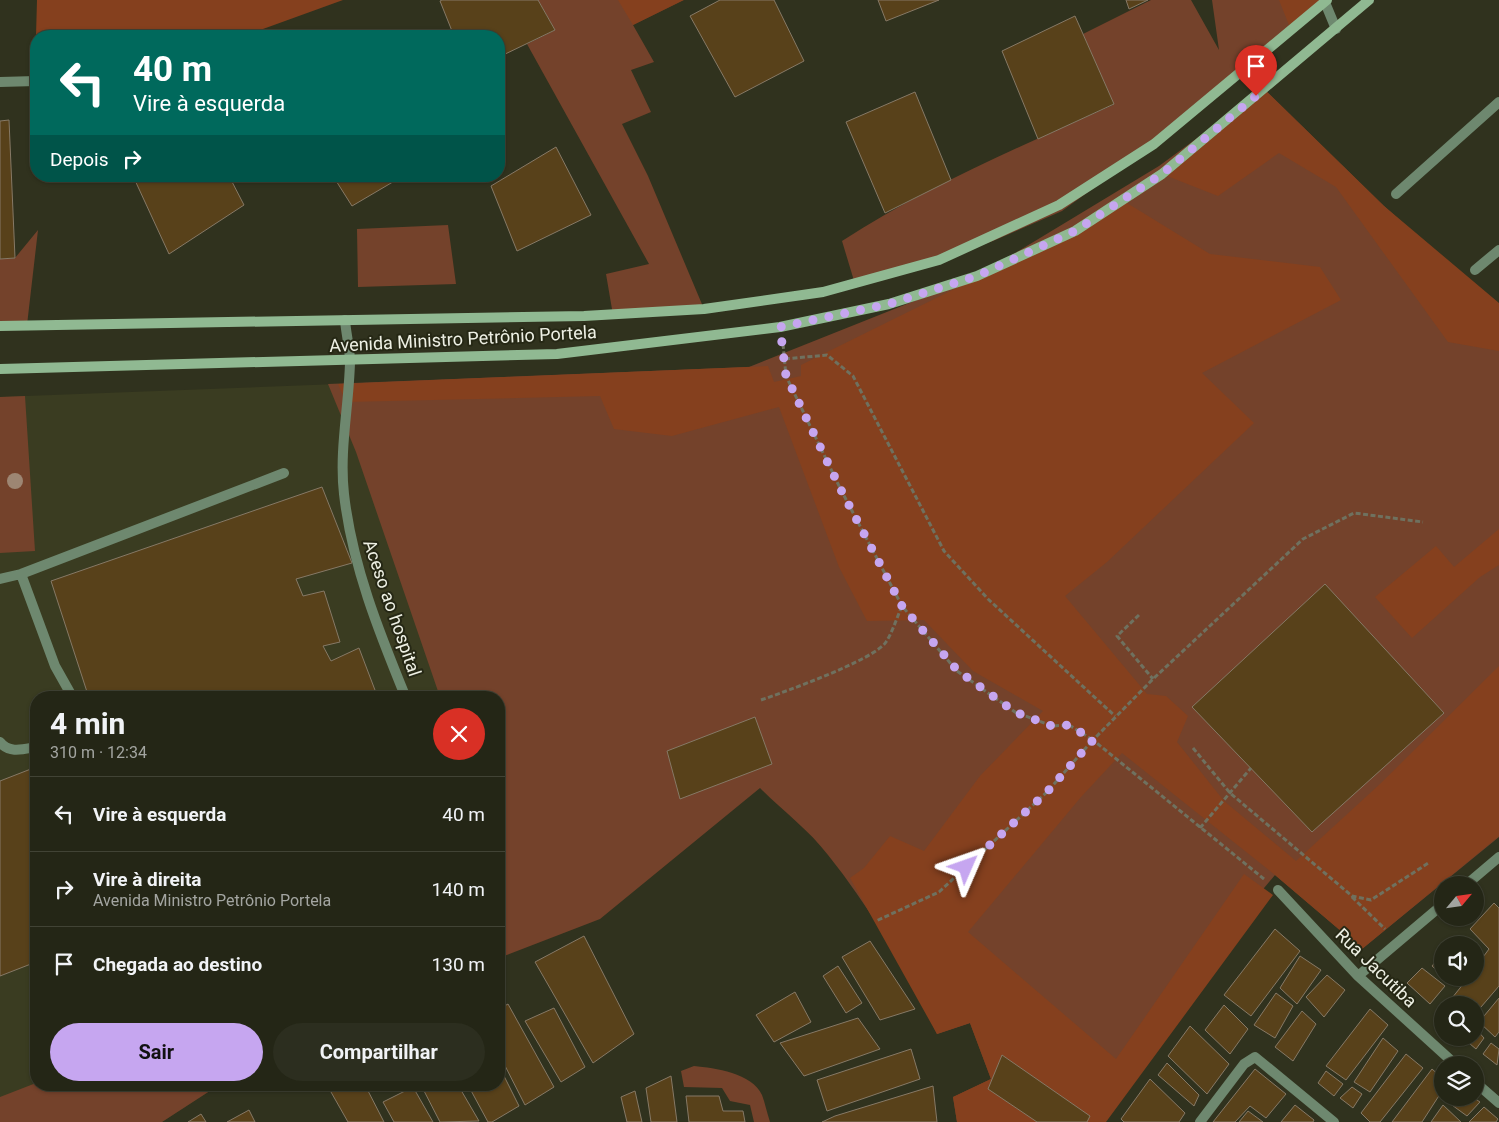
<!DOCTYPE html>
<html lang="pt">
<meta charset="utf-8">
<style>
:root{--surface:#242616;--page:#2c2e1f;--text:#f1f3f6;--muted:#a3a5a1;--line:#414335;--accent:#c6a6f0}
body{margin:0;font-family:Roboto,sans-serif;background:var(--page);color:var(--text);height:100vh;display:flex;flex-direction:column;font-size:19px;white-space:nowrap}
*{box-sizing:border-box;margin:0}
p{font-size:16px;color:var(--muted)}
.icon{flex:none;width:28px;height:28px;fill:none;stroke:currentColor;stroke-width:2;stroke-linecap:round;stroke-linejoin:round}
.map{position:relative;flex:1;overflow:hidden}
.drawer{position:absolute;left:30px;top:691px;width:475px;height:400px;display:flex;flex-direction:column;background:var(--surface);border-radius:20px;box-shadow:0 1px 4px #0004,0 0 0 1px var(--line)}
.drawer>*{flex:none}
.guide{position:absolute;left:30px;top:30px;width:475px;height:152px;border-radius:20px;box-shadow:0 1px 4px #0004,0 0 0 1px var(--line);background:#00695c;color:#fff;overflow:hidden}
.needle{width:32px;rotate:61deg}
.controls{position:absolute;left:1434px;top:876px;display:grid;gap:10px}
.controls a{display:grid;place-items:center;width:50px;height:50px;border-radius:50%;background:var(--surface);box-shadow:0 1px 4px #0004,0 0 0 1px var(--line);font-size:25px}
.pin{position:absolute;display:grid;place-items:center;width:42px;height:42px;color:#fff;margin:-51px -21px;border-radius:50% 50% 50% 0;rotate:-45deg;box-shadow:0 0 5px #0007}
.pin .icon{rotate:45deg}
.me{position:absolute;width:55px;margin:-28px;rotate:47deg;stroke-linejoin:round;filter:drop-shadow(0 0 4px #0008)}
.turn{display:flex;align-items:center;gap:18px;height:105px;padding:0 20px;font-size:22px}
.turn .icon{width:65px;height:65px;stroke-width:2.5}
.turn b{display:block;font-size:35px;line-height:42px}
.then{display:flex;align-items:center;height:48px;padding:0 20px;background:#0003;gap:10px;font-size:19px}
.round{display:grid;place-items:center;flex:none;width:52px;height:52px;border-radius:26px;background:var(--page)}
.summary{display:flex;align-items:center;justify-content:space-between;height:85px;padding:0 20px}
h1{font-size:30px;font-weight:700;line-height:38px}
.action{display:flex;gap:10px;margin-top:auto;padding:10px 20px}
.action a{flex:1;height:58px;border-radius:30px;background:var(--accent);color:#111;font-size:20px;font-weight:700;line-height:58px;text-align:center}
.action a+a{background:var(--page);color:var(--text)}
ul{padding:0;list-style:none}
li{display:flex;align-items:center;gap:15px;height:75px;padding:0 20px;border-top:1px solid var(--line)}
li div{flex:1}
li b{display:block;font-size:19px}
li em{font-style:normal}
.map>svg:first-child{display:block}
.built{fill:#3a3c21}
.green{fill:#74422b}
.forest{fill:#85401e}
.building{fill:#58411a;stroke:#867966}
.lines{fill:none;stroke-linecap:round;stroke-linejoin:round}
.path{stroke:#6f715f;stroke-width:3;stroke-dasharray:5 2.5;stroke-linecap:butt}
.lane{stroke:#6e886f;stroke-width:10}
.street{stroke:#6e886f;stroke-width:10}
.secondary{stroke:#90b992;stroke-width:10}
.tree{fill:#9d8673}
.route{stroke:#c6a6f0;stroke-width:9;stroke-dasharray:0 16.2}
.labels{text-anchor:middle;stroke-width:4;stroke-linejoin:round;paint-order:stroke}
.street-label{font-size:18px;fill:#eef0e4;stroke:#262815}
</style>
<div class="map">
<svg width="1499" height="1122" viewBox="0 0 1499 1122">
<rect width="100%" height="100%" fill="#30321e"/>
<path class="built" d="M338 384 453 697 36 698V1085H219L162 1122H0V397Z"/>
<path class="green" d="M538 0H683L633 25 654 62 631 70 651 112 622 124 648 176 704 309 613 315 606 274 649 264 527 44 555 30Z
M1151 0H1191L1219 50 1212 0H1324L1154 144 1062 211 993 241 939 260 855 284 842 241C927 186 1021 146 1113 105L1083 34Z
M1264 89 1384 206 1499 309V837L1362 949 1275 875 1229 930 1104 1122H957L953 1097 991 1079 970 1023 937 1034C907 971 872 910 828 855 809 830 782 810 760 788L600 919 499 958V698L440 697 356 452 328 384 749 367 977 276 1159 166Z
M448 225 456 284 358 287 357 229Z
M38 230 27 325 0 326V259L15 258Z
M25 396 35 551 0 553V397Z
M694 1066C715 1068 752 1073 762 1095 765 1103 767 1113 770 1122H754L750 1105 730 1101 722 1088 684 1087 681 1071Z
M36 1083V1085H219L162 1122H0V1097Z"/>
<path class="forest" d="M37 0H343L244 36H36Z
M618 0H684L633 25Z
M1279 0H1324L1291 30Z
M1264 89 1384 206 1499 303V351L1448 342 1336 187 1279 153 1218 196 1162 174Z
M1122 200 1210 254 1320 267 1341 300 1202 373 1254 423 1107 562 1065 596 1147 694 1166 696 1188 716 1177 742 1224 801 1296 861 1380 784 1499 666V836L1362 949 1275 875 1122 753 1081 797 968 932 1116 1059 1244 874 1273 895 1106 1122H957L953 1097 991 1079 970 1023 937 1034 850 878 864 868 890 836 924 851 980 776 1043 711 973 671 924 620 867 621 839 567 779 407 672 436 614 429 600 396 346 402 338 384 768 366 774 382 801 376V365L1035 249Z
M1499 529V565L1480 577 1412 638 1375 597 1436 546 1454 567Z"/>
<path class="building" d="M442 0H538L555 30 499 57V36H454L440 1Z
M720 0H774L804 61 735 97 690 16Z
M878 0H939L886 21Z
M1126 0H1148L1129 9Z
M1075 16 1114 104 1038 139 1002 51Z
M915 92 951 180 885 213 846 122Z
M9 120 15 258 0 259V121Z
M556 147 591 215 517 251 491 186Z
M133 176H229L244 205 169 254Z
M333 176H403L352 206Z
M322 487 352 563 296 579 303 596 324 591 340 642 323 646 331 661 359 648 378 698H89L51 581Z
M1325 584 1444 713 1312 832 1192 707Z
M755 717 772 764 680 799 667 751Z
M36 767V962L0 976V781Z
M1494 903 1499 908V986L1475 1014V1005H1459L1452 998 1468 978H1475V968L1489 949 1470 929Z
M1275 929 1300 951 1251 1016 1224 995Z
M584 936 634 1034 593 1063 535 962Z
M1459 937 1469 945H1451Z
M870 941 915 1009 880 1020 842 957Z
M1442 954V975L1432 966Z
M1300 956 1321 970 1297 1004 1280 988Z
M838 966 862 1003 846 1013 823 976Z
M1422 968 1445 986 1430 1004 1407 983Z
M1327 975 1345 990 1324 1017 1306 997Z
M1445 978H1460L1454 985Z
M795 992 811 1022 774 1042 756 1015Z
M1276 993 1293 1006 1275 1038 1254 1025Z
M1499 998V1032L1495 1037 1479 1022Z
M508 1004 554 1087 525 1105 499 1054V1009Z
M1224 1005 1248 1029 1230 1054 1205 1030Z
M554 1008 585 1067 561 1082 525 1021Z
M1370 1009 1388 1025 1346 1080 1326 1066Z
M1302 1011 1316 1024 1293 1061 1275 1047Z
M858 1018 880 1049 804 1076 780 1043Z
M1190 1026 1229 1064 1207 1094 1168 1056Z
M1475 1028 1484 1038 1476 1049 1463 1038H1475Z
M1383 1038 1398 1051 1370 1092 1354 1082Z
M1491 1043 1499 1049 1497 1065 1483 1054Z
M911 1049 920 1079 827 1111 817 1080Z
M1406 1054 1423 1068 1380 1122H1370L1361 1113Z
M1002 1055 1090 1116 1087 1122H1037L988 1089Z
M1167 1063 1199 1095 1194 1106 1158 1075Z
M499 1066 519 1106 492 1122H488L468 1085H499Z
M1255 1069 1286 1094 1266 1118 1250 1106 1235 1122H1213Z
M1432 1069 1442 1078V1091L1422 1122H1392Z
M1326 1071 1343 1084 1334 1096 1318 1083Z
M671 1076 677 1122H651L646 1088Z
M1150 1079 1185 1113 1179 1122H1124L1121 1119Z
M327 1085H365L384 1122H348Z
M421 1085H458L479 1121 440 1122Z
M933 1086 937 1122H822L835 1116Z
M413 1087 433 1122H394L383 1102Z
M1352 1087 1362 1094 1353 1108 1340 1098Z
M635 1091 642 1122H627L621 1097Z
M686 1096H719L723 1111H743L745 1122H689Z
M1447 1098H1474L1480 1102 1467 1116 1445 1100Z
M1295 1105 1314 1120 1313 1122H1281Z
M1443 1105 1461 1122H1431Z
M1484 1107 1498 1119 1496 1122H1469Z
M249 1110 255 1122H227Z
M1248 1111 1263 1122H1239Z
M201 1114 206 1122H188Z"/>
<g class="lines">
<path class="path" d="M783 344 786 376 840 488 902 606 957 671 1015 712 1052 726 1069 725 1093 740 1047 792 939 892 876 921
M785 359 827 355 853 376 944 551 988 599 1115 716
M1139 615 1117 636 1153 679
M761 700C784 692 874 660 886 642 893 631 897 617 902 606
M1193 748 1230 793 1352 896 1371 900 1430 862
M1200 828 1251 768
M1264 879 1093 740 1153 679 1303 539 1354 513 1423 522
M1352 897 1385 929"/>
<path class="lane" d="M345 320C346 334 350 348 350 362 349 406 339 450 344 494 352 565 379 632 406 698
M21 574 55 666 73 698
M0 579 21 574 284 473
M0 742C9 754 24 749 36 747"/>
<path class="street" d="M1324 0 1336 29
M0 82 36 81
M1396 194 1499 102
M1475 270 1499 250
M1466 885 1499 857
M1278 890 1358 976 1456 1065
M1358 976 1442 905
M1475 1082 1499 1103
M1200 1122 1244 1064 1255 1057 1334 1122"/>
<path class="secondary" d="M0 326 584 316 704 309 823 292 939 260 1059 205 1154 144 1327 0
M0 369 557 354 780 327 889 304 977 276 1075 231 1162 174 1369 0"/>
</g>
<circle class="tree" cx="15" cy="481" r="8"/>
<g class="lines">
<path class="route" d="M966 867 1047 792 1093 740 1069 725 1052 726 1015 712 957 670 902 606 840 488 786 376 780 327 889 304 977 276 1075 231 1162 174 1256 96"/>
</g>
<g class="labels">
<g class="street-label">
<text transform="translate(463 339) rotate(-3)" y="6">Avenida Ministro Petrônio Portela</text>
<text transform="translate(392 608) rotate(71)" y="6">Aceso ao hospital</text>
<text transform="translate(1376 968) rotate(44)" y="6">Rua Jacutiba</text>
</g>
</g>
</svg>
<div class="controls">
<a><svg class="needle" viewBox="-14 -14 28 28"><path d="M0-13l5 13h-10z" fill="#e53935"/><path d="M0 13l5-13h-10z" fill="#a3a5a1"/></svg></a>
<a><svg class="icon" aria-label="sound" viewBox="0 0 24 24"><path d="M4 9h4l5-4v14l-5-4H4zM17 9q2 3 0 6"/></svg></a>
<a><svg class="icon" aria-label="search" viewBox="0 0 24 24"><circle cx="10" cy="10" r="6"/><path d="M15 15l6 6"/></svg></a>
<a><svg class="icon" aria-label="layers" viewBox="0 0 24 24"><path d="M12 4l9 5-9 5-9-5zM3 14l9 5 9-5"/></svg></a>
</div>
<div class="pin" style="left:1256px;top:96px;background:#d93025"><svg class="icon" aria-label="arrive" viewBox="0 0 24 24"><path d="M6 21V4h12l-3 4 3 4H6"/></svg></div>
<svg class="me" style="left:966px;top:867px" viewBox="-20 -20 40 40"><path d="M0-17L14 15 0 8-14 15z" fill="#c6a6f0" stroke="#fff" stroke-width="4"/></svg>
<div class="guide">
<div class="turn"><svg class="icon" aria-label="left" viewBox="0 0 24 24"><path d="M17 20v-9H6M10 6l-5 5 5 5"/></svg><div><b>40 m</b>Vire à esquerda</div></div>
<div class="then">Depois<svg class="icon" aria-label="right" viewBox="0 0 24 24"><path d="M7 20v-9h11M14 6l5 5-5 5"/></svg></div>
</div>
<section class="drawer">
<div class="summary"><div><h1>4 min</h1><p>310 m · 12:34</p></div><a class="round" style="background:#d93025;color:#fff"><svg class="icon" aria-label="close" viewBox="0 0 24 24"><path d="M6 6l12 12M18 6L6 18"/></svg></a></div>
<ul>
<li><svg class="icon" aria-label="left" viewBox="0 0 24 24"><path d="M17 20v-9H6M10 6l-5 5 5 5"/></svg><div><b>Vire à esquerda</b></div><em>40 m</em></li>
<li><svg class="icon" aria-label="right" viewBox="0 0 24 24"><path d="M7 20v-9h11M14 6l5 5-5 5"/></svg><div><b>Vire à direita</b><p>Avenida Ministro Petrônio Portela</p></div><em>140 m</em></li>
<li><svg class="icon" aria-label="arrive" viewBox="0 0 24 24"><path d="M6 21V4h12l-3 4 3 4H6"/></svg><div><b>Chegada ao destino</b></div><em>130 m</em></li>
</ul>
<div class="action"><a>Sair</a><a>Compartilhar</a></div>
</section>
</div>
